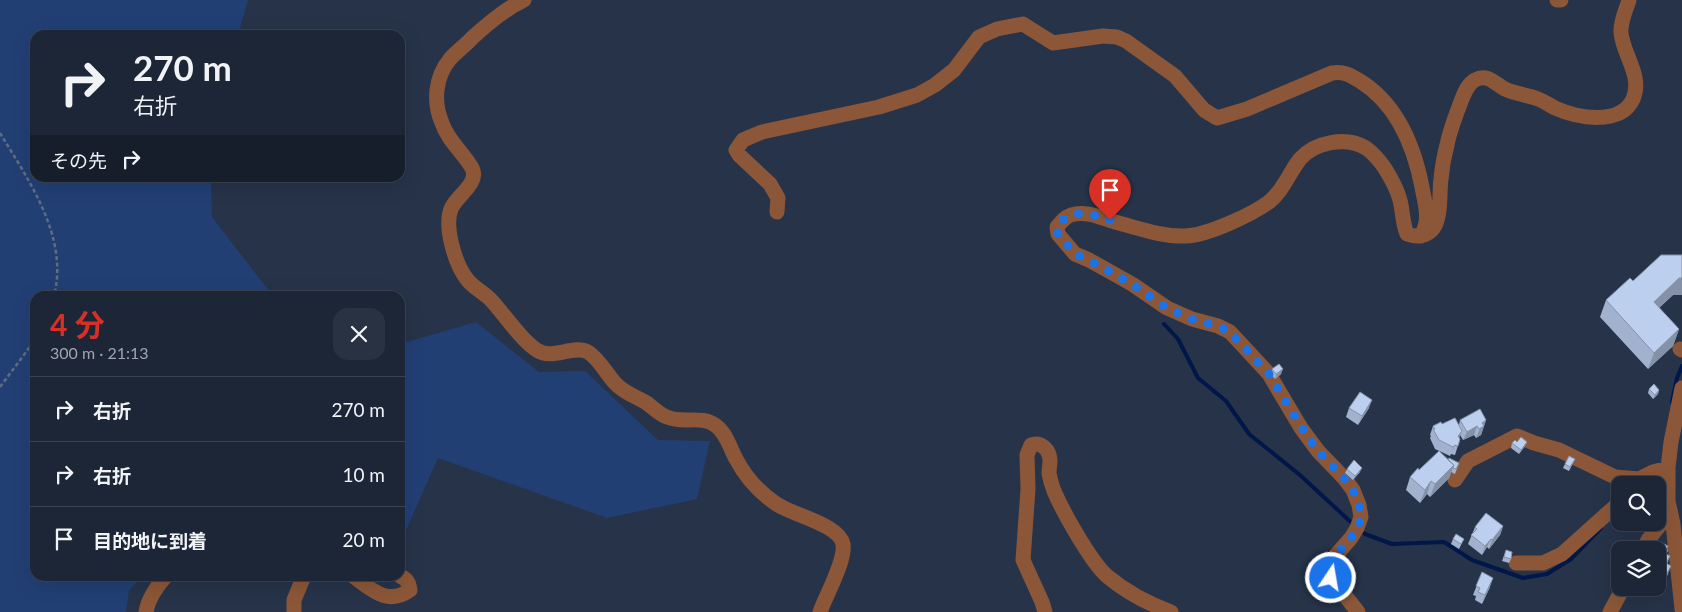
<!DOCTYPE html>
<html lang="ja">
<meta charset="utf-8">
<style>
:root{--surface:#1c2637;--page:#293242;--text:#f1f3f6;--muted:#a0a5ad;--line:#3a4352;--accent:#d93025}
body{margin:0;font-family:Lato,"Noto Sans JP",sans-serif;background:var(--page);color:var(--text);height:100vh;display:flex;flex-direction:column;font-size:19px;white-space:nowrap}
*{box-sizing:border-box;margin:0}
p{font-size:16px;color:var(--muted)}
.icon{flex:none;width:28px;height:28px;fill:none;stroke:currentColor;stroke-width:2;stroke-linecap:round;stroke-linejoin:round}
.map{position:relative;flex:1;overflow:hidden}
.drawer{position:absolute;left:30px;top:291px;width:375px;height:290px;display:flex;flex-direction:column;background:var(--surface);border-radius:15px;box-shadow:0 5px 20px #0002,0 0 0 1px var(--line)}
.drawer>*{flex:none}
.hud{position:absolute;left:30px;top:30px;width:375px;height:152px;border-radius:15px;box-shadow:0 5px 20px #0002,0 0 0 1px var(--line);background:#1c2637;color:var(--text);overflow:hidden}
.controls{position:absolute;left:1611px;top:476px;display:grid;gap:10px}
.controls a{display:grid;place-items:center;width:55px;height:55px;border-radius:10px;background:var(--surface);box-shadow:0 5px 20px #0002,0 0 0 1px var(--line);font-size:25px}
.pin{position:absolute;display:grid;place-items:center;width:42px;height:42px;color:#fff;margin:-51px -21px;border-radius:50% 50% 50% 0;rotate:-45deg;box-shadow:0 0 5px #0007}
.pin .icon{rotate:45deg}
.me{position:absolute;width:55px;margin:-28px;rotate:12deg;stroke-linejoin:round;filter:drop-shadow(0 0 4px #0008)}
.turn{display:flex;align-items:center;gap:18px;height:105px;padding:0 20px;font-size:22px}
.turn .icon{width:65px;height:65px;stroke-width:2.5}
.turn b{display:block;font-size:35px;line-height:42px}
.then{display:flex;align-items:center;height:48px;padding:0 20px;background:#0003;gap:10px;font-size:19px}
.round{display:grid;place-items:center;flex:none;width:52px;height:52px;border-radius:15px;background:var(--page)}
.overview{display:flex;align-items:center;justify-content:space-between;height:85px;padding:0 20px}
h1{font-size:30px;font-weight:700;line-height:38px;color:var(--accent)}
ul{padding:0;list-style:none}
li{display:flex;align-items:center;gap:15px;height:65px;padding:0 20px;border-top:1px solid var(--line)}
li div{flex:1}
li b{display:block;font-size:19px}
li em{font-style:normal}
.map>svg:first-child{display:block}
.green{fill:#223f74}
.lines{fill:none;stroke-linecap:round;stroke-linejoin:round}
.stream{stroke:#001749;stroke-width:4}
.path{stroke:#606c80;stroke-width:2.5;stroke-dasharray:4 2.5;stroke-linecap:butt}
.street{stroke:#8c5738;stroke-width:15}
.wall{fill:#a2b2ce}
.shaded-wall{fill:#8491a7}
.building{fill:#bccfef;stroke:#8491a7}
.route{stroke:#1a73e8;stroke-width:9;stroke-dasharray:0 16.2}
</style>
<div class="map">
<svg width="1682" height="612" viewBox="0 0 1682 612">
<rect width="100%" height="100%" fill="#263349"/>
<path class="green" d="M0 0H248L238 35H35V178H211L212 217 273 296H35V576H143L129 590 126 612H0Z
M476 322 539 372 585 371 658 440 710 441 697 499 607 518 438 458 400 544V344Z"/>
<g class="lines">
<path class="stream" d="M1164 324 1178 339 1198 378 1226 401 1249 434 1300 475 1354 525
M1672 402 1677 378 1682 366
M1653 485 1661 475
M1360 530 1365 534 1392 544 1444 542 1472 560 1523 578 1547 574 1571 559 1601 528"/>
<path class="path" d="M0 133C29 181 69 237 54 296
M0 387 35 340"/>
<path class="street" d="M524 0C505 9 489 23 473 37 466 45 457 51 450 59 435 77 433 102 442 123 448 141 463 152 472 168 480 183 456 196 451 209 444 227 455 263 466 278 472 287 482 291 490 299 503 312 526 348 543 353 557 357 575 345 588 352 599 359 606 373 615 383 624 393 633 395 645 402 652 406 658 414 667 417 682 424 702 415 715 425 726 432 730 448 736 459 745 476 759 492 775 503 791 515 839 524 843 544 846 560 826 595 820 612
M1557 0H1561
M777 212 778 198 770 184 739 155 736 150 743 140 762 132 879 107 917 95 935 85 954 70 979 37 997 29 1023 24 1053 43 1103 36 1117 37 1126 41 1175 76 1204 110 1217 118 1247 109 1332 73C1344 71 1350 75 1360 81 1397 104 1414 146 1422 187 1425 205 1431 219 1421 236
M1680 349 1682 350
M1682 388 1671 442 1668 468V501L1673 524 1682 609
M1455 480 1468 461 1517 436 1534 443 1559 450 1615 477 1639 479 1653 472 1668 468
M1643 550 1648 540 1670 512
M1516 563H1543L1562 554 1620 502
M353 576C372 590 388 606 410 590 409 583 407 579 400 576
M146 612C148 599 157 586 166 576
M294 612V600L304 576
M1045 612 1042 602 1023 560 1028 489 1027 455 1031 445C1041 441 1050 450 1050 461 1050 465 1049 469 1049 473 1050 479 1052 486 1054 491 1063 512 1091 562 1107 576 1126 592 1149 604 1171 612
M1358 612 1331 578 1330 572 1336 555 1351 538 1357 528 1361 517 1359 505 1353 490 1344 478 1318 451 1301 428 1269 374 1230 332 1218 326 1192 319 1167 308 1132 284 1089 260 1075 254 1058 234 1057 227C1061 222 1065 217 1071 215 1086 210 1101 218 1115 222 1138 228 1162 237 1186 236 1208 235 1251 215 1269 202 1283 191 1289 173 1300 159 1315 142 1346 136 1366 148 1373 153 1379 160 1384 167 1391 178 1399 192 1401 205 1403 215 1403 225 1407 234 1415 237 1425 237 1432 230 1442 219 1439 193 1441 179 1442 168 1444 156 1447 145 1449 134 1453 123 1457 112 1461 103 1465 85 1475 80 1488 73 1495 84 1505 89 1515 94 1528 95 1538 99 1544 101 1549 105 1555 108 1577 118 1621 126 1633 99 1643 76 1623 55 1621 33 1620 22 1626 10 1629 0
M1610 612 1623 588"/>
</g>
<path class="wall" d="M1682 255V295H1673L1659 308 1679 329 1673 346 1648 369 1600 317 1606 300 1633 281Z
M1272 369 1281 374 1275 379 1271 374Z
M1649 389 1659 390 1658 394 1653 399 1648 393Z
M1349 408H1369L1358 425 1346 417Z
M1460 420H1486L1481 435 1476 438 1474 435 1463 440 1460 435 1459 438 1460 439 1455 455 1451 454 1450 456 1435 449 1430 438 1431 436 1430 435 1433 426 1459 425Z
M1512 443 1525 446 1519 454 1511 448Z
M1575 459 1569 471 1563 468 1565 464Z
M1448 460 1459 463 1455 474 1451 472 1449 478 1430 497 1427 494 1420 503 1406 490 1410 477Z
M1347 469 1360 472 1353 480 1345 473Z
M1613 479 1620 485V491L1619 494 1610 492 1611 483Z
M1503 526 1500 535 1489 549 1487 547 1482 555 1468 544 1475 527Z
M1453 539H1464L1459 549 1451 544Z
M1667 549 1666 554 1670 556 1667 564 1668 574 1659 589 1656 588H1658V550Z
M1506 550 1511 559 1509 563 1502 561Z
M1482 572 1490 587 1482 604 1475 600 1476 596 1473 595Z"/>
<path class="shaded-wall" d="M1679 278H1682V295H1673L1647 318 1654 302Z
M1679 329 1673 346 1648 369 1654 353Z
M1283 369 1281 374 1275 379 1276 374Z
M1659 390 1658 394 1653 399 1655 395Z
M1372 400 1369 408 1358 425 1362 416Z
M1486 420 1481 435 1476 438 1482 423Z
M1477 426 1474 435 1463 440 1467 432Z
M1462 431 1458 440 1455 445 1450 456 1458 436Z
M1527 442 1525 446 1519 454 1521 450Z
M1454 465 1449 478 1430 497 1435 484Z
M1362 468 1360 472 1353 480 1355 476Z
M1431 481 1427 494 1420 503 1425 490Z
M1503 526 1500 535 1489 549 1492 540Z
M1491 539 1487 547 1482 555 1485 546Z
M1671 566 1668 574 1659 589 1663 581Z
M1493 578 1490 587 1482 604 1485 595Z"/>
<path class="building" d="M1661 255H1682V278H1679L1654 302 1679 329 1654 353 1606 300 1630 278 1633 281Z
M1279 364 1283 369 1276 374 1272 369Z
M1654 384 1659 390 1655 395 1649 389Z
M1360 392 1372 400 1362 416 1349 408Z
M1480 409 1486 420 1482 423 1484 426 1479 429 1477 426 1467 432 1460 420Z
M1455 418 1462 431 1458 436 1460 439 1458 446 1455 445 1453 447 1439 440 1433 429H1435L1433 426 1441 422 1442 424Z
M1521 437 1527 442 1521 450 1512 443 1515 440 1517 442Z
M1439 451 1454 465 1435 484 1431 481 1425 490 1410 477 1418 468 1419 470Z
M1569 456 1575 459 1570 467 1565 464Z
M1449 458 1459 463 1456 469 1453 468 1454 465 1448 460Z
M1354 460 1362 468 1355 476 1347 469Z
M1613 479 1622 480 1621 485H1620V489L1611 488Z
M1486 513 1503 526 1492 540 1491 539 1485 546 1471 535 1477 529 1475 527Z
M1456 534 1464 539 1461 544 1453 539Z
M1660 542 1668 546 1667 549 1659 544Z
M1658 544 1668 550 1666 554 1670 556 1666 563 1671 566 1663 581 1658 578V550H1655Z
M1506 550 1512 552 1511 559 1504 557Z
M1482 572 1493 578 1485 595 1478 592 1480 588 1476 586Z"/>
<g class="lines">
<path class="route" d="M1110 220C1091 213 1071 208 1057 226L1058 234 1075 254 1089 260 1132 284 1167 308 1192 319 1218 326 1230 332 1269 374 1302 428 1318 451 1344 478 1353 490 1359 505 1362 517 1357 528 1351 538 1336 555 1330 572 1331 578"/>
</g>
</svg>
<div class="controls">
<a><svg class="icon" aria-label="search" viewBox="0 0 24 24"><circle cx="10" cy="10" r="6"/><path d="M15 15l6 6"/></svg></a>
<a><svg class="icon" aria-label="layers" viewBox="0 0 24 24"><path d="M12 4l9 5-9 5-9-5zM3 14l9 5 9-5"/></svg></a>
</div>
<div class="pin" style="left:1110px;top:220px;background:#d93025"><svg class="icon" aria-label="arrive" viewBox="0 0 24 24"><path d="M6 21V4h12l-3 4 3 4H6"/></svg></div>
<svg class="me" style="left:1331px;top:578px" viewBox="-20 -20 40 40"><circle r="17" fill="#1a73e8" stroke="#fff" stroke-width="3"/><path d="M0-11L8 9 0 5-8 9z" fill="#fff"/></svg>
<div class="hud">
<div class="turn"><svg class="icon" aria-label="right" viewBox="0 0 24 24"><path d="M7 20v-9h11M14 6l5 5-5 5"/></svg><div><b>270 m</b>右折</div></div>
<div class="then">その先<svg class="icon" aria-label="right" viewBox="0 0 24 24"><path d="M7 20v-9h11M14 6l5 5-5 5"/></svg></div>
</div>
<section class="drawer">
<div class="overview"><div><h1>4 分</h1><p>300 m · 21:13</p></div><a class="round"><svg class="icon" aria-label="close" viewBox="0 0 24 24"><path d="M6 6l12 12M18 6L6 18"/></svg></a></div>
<ul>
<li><svg class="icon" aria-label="right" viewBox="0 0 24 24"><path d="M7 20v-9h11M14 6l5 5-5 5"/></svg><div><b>右折</b></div><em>270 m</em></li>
<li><svg class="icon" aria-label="right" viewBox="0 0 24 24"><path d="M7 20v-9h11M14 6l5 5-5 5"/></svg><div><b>右折</b></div><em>10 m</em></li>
<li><svg class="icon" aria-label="arrive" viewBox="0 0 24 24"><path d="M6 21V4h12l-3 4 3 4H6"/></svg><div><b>目的地に到着</b></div><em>20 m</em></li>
</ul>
</section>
</div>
